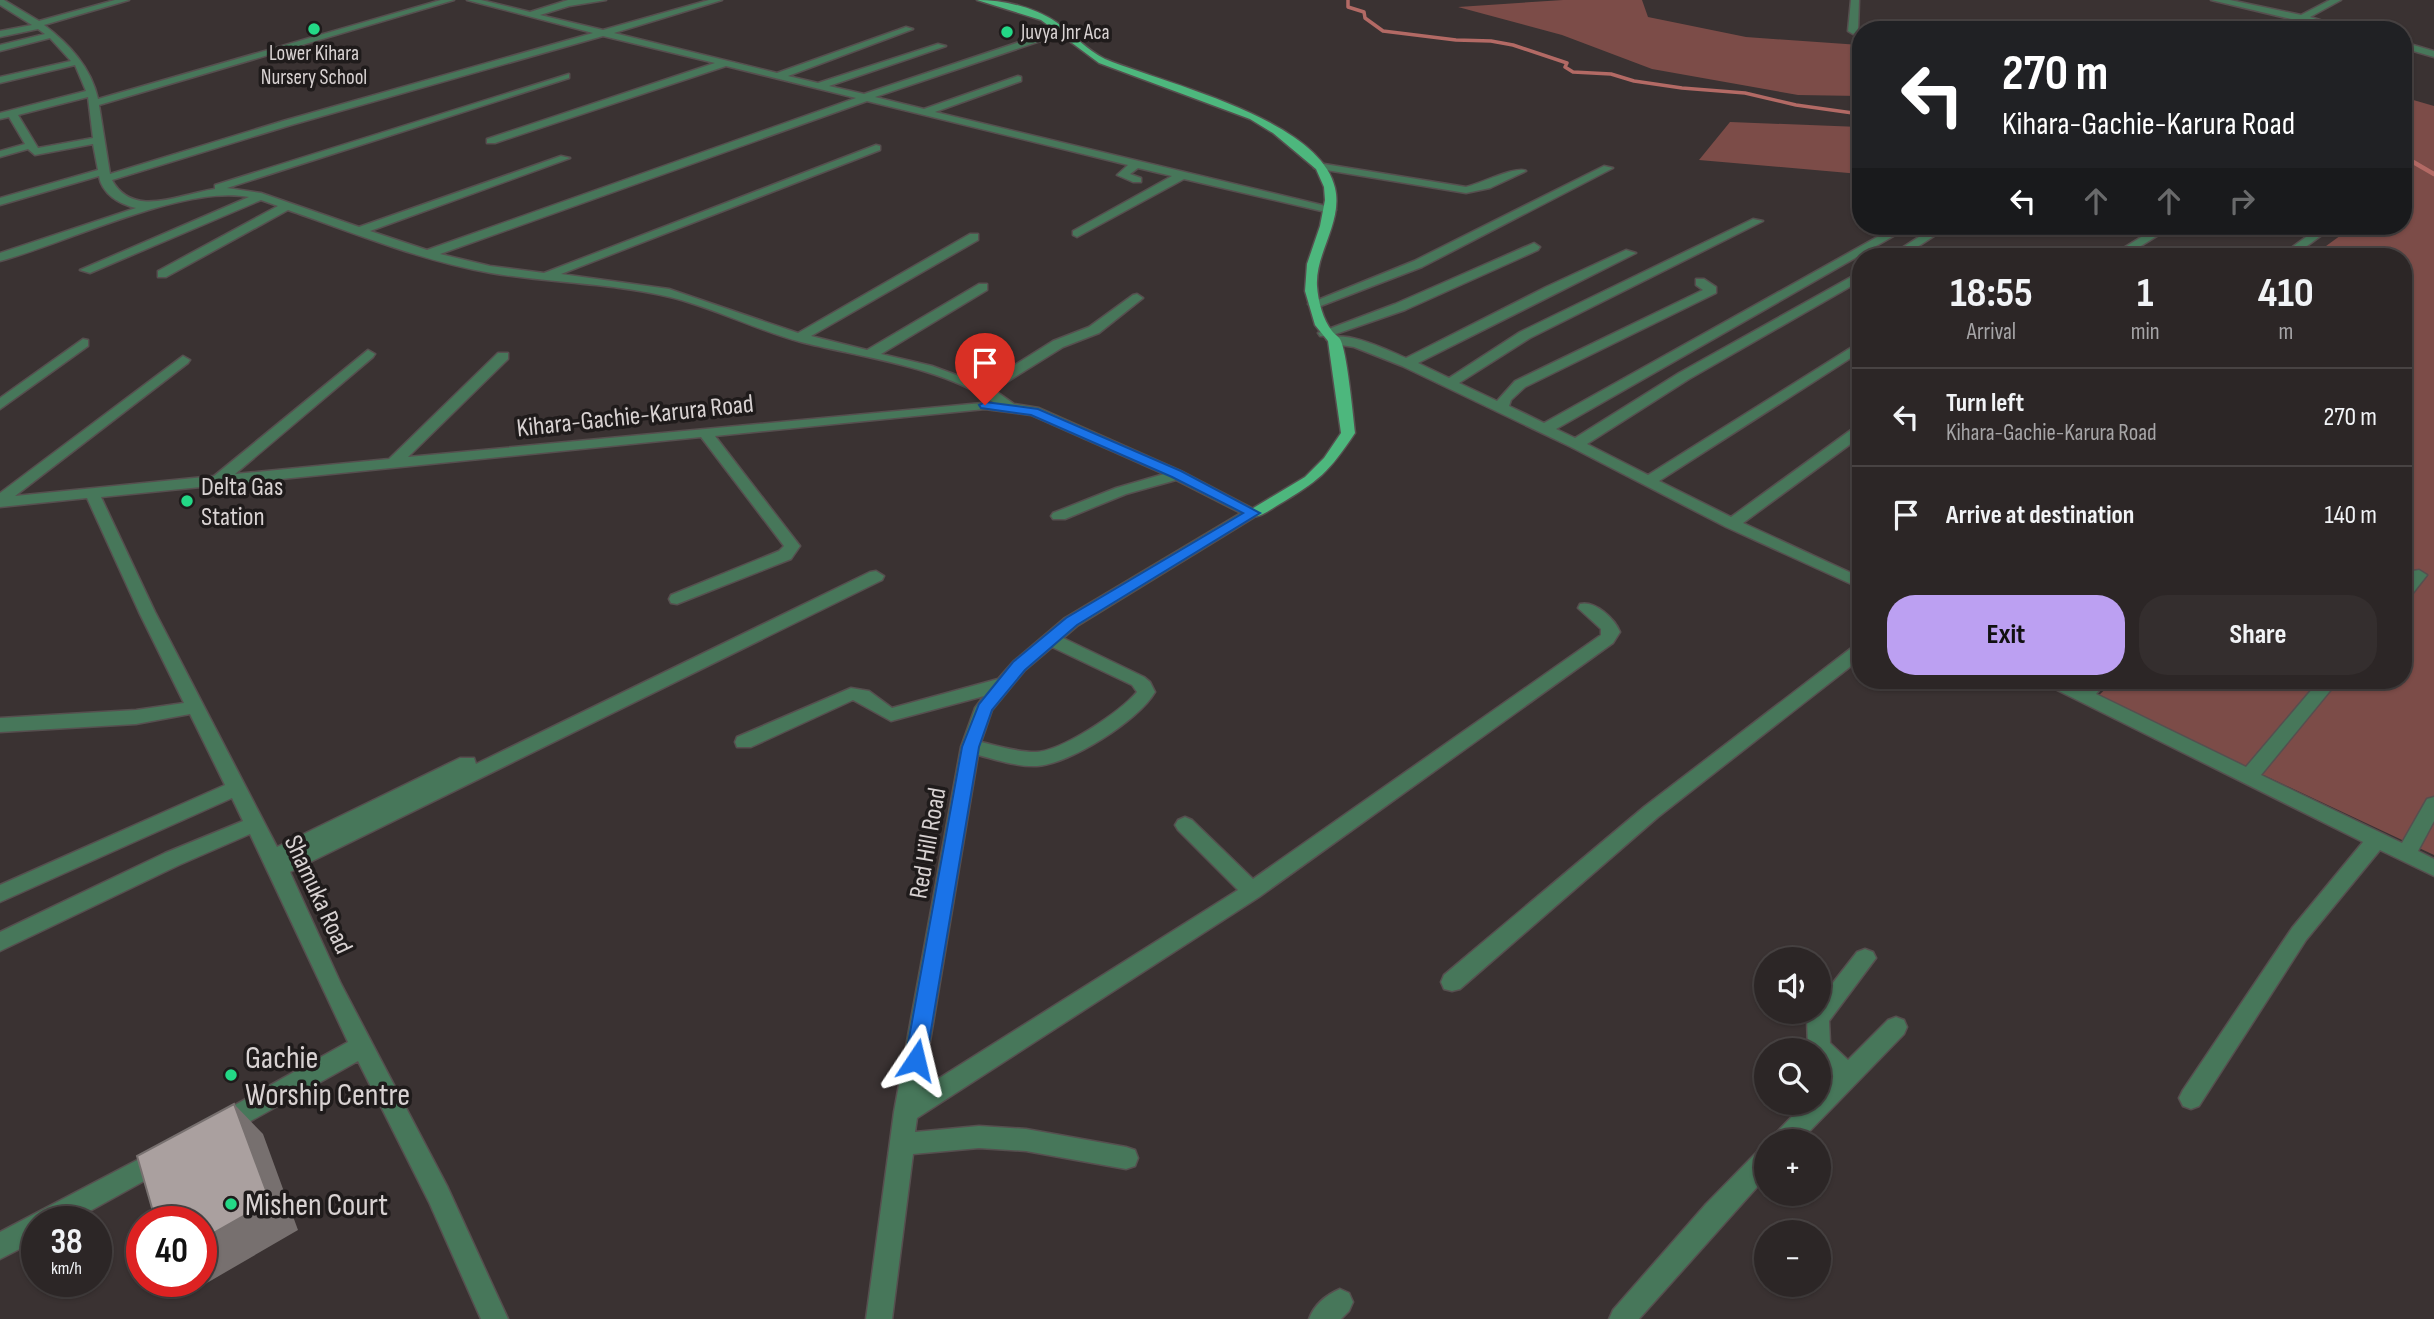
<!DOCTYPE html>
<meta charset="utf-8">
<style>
:root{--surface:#2c2626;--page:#342e2e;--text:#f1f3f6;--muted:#a6a5a7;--line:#484343;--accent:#bca0f2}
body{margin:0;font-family:"Sofia Sans Condensed",sans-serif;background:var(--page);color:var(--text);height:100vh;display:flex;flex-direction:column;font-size:26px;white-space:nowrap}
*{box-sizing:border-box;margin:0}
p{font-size:23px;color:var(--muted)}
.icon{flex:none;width:38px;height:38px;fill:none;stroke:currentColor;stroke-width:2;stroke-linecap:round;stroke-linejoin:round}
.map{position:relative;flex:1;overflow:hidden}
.drawer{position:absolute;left:1852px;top:248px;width:560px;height:441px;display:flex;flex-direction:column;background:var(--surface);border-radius:28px;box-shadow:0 2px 5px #0004,0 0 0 2px var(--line)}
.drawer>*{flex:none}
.top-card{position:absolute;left:1852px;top:21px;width:560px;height:214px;border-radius:28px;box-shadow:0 2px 5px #0004,0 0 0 2px var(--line);background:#202124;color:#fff;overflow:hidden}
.controls{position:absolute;left:1754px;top:947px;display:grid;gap:14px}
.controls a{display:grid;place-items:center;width:77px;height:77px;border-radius:50%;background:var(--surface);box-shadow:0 2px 5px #0004,0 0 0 2px var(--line);font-size:35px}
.speed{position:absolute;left:21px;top:1206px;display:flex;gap:14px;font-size:35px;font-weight:700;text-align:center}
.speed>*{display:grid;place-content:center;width:91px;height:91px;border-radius:50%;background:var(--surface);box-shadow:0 2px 5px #0004,0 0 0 2px var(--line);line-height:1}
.speed small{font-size:18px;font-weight:400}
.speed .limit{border:10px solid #d22;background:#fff;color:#111}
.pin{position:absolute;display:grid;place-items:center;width:60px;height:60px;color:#fff;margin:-72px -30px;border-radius:50% 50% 50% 0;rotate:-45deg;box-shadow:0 0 7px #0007}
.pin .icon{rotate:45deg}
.me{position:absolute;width:77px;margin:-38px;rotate:10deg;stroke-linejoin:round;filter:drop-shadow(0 0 5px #0008)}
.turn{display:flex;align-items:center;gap:24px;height:147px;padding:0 35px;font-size:32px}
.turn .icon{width:91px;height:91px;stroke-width:2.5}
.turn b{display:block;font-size:49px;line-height:60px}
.lanes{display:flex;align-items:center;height:66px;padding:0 35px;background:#0003;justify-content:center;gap:35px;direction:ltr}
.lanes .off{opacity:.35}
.eta{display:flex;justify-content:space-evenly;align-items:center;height:119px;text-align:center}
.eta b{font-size:42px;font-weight:700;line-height:49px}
.action{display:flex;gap:14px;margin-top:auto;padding:14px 35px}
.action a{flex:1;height:80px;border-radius:28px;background:var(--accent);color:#111;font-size:28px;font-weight:700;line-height:80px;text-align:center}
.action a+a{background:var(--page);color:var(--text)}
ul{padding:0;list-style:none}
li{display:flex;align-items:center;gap:21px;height:98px;padding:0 35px;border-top:2px solid var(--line)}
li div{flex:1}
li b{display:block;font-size:26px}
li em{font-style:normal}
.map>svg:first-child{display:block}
.green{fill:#7c4c48}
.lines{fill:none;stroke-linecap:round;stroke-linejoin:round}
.stream-far1{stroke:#b36a65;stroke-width:3.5}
.stream{stroke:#b36a65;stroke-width:4.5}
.minor-casing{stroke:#564f4f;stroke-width:3}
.major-casing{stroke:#564f4f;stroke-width:3}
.minor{fill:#47775a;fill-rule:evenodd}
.major{fill:#4db77d;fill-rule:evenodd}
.shaded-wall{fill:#77706f}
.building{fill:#aaa09f;stroke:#77706f;stroke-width:2}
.route{fill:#1a73e8;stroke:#114b97;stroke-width:2}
.poi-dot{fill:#23d886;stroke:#1f1b1b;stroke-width:2.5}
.labels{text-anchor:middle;stroke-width:7;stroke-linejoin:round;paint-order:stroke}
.far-poi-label{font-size:21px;fill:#d8d2d2;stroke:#1f1b1b;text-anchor:start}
.street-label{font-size:26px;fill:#d8d2d2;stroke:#1f1b1b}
.poi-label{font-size:26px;fill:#d8d2d2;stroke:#1f1b1b;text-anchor:start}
.near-poi-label{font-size:32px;fill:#d8d2d2;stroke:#1f1b1b;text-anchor:start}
</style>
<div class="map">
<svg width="2434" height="1319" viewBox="0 0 2434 1319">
<rect width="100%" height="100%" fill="#3a3232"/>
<path class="green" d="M1563 0H1642L1648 17 1746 37 1860 45V96L1798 95 1652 69 1562 35 1458 7Z
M2403 97 2434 106V855L2097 697 2114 681H2403V257H2311L2348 230 2345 226H2403Z
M1730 122 1860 127V174L1699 160Z"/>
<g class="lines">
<path class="stream-far1" d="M1348 0V7L1364 12 1365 18 1383 31 1456 40 1491 41 1513 45 1567 63 1565 67 1573 72 1611 74 1634 81 1682 88 1745 93 1796 105 1860 114
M2403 157 2411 161"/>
<path class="stream" d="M2408 159 2434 174"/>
<defs>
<path id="minor" d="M0 0H4L39 21 115 0H129L44 25C69 44 91 67 98 99L441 0H454L99 105 110 174 283 121 593 33 467 0H481L530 12 568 0H606L569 6 540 15 603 30 709 0H722L614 33 777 73 906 27 913 29 788 76 818 83 938 44 946 46 829 86 864 94 1061 28 1066 31 1064 33 875 97 924 109 1018 76 1021 77V81L935 112 1334 208 1336 210 1330 213 1184 179 1077 237 1073 235V231L1172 176 1138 168 1130 174 1141 178V182H1133L1117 175 1128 165 867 101 440 254 490 266 544 273 876 145 880 146V150L561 274 669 289 798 333 970 234H978V240L811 336 867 350 979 284H987V290L881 354 932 366 983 385 1053 341 1089 327 1133 295 1137 294 1143 298 1099 333 1063 347 994 390 1014 404 1039 408 1181 471 1261 513 1077 626 1063 638 1144 677 1150 682 1155 692C1139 720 1070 764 1037 766 1017 767 997 760 978 755L922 1089 1238 890 1178 830 1175 825 1178 820 1185 817 1192 820 1253 879 1601 635V629L1578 608 1580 604C1595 600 1615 619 1620 632L1613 643 1259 897 917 1118 915 1132 979 1126 1026 1129 1126 1147 1135 1150 1138 1158 1135 1166 1126 1169 1026 1151 979 1148 913 1154 892 1319H866L894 1112 961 747 975 708 984 696 891 721 853 700 751 747H737L735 742 737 737 851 688 869 691 892 708 998 679 1013 662 1065 618 1241 513 1176 480 1126 494 1065 519H1053L1051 516 1053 513 1116 488 1164 474 1031 415 985 409 715 436 800 546 791 559 677 604 671 603 669 599 671 595 779 551 784 546 701 437 101 497 155 612 277 847 460 758H474L476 764 870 572 876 571 884 576 882 580 290 872 341 984 447 1186 508 1319H481L429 1202 358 1061 231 1132 223 1135 215 1132 211 1124 215 1116 348 1042 250 834 179 865 0 951V932L165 853 243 821 232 798 0 902V885L225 785 190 714 136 724 0 732V718L136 710 184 703 139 612 87 498 0 507V493L183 356 190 360 188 363 15 496 214 476 368 350 375 354 373 357 235 474 389 459 498 353H508V359L408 457 993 402C942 367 860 357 801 342 756 330 715 308 670 297 611 283 550 283 491 273 421 261 355 233 288 210L166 277H158V271L278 206 261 200 90 273 80 270 249 197C184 184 67 243 0 261V253L136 208C119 204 102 194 99 176L0 205V198L98 170 93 144 35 155 28 149 0 157V151L25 144 9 117 0 119V113L86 91 75 65 0 83V77L71 61 50 38 0 51V45L45 34 38 29 0 37V31L32 25 0 5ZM603 36 715 63 487 139V143H495L726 66 856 98 427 250 370 231 570 158 561 156 359 227 261 193 227 188 569 78V74L215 185V189C180 194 133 219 112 180L291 125ZM88 97 93 138 38 148 18 115ZM1052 647 1132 685 1137 692C1120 712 1061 752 1035 752 1017 752 998 746 981 742L992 710 1025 670Z
M1851 0H1859L1858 31 1853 34 1848 31Z
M2211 0H2230L2301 15 2330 0H2341L2310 17 2352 30H2337Z
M2403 42 2434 51V57L2403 48Z
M1318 163 1466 187C1480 184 1518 165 1526 171L1490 188 1466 193 1314 168V164Z
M1604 166 1613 168 1422 267 1318 307 1314 308 1308 304 1414 261Z
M1753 219 1763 221 1530 338 1459 383 1497 401 1515 381 1703 290 1696 285V279H1704L1716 287V293L1525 387 1511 400 1509 406 1544 423 1897 226H1911L1556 429 1575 438 1679 373 1860 272V281L1689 379 1587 444 1648 475 1860 342V352L1659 481 1731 517 1855 427 1860 426V437L1743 523 1860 577V588L1726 527 1571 447 1402 366 1354 347 1334 344 1327 340C1343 328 1389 351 1406 358L1546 287 1626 250 1636 253 1418 363 1449 378 1520 332Z
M1914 226 1933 227 1937 234 1902 257H1888L1925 233Z
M2159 226H2173L2123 257H2109Z
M2321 226H2334L2292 257H2279Z
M1534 243 1540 247 1538 250 1405 310 1330 336H1320L1318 333 1395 304Z
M83 339 88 340V346L0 409V398Z
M2419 570 2427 575 2409 598 2403 599V584L2413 571Z
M1860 644V659L1658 817 1460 989 1452 991 1444 989 1441 982 1444 975 1644 807 1854 646Z
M2044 681H2068L2081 687 2088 681H2107L2096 694 2246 767 2319 681H2338L2261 775 2402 843 2427 799 2434 797V821L2418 851 2434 859V876L2380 850 2306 940 2199 1106 2191 1109 2183 1106 2179 1098 2183 1090 2292 928 2363 842 2047 685Z
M1865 949 1873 952 1876 958 1829 1021 1830 1043 1848 1060 1888 1020 1896 1017 1904 1020 1907 1027 1904 1034 1800 1141H1772L1776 1133 1806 1102H1818V1090L1833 1076 1818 1061V1050H1809L1808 1047 1807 1019 1811 1012H1818V1002L1857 952Z
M162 1147 171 1150 174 1158 171 1166 70 1222H37V1240L0 1259V1232Z
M1766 1149V1177L1639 1319H1609L1613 1310 1706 1204 1757 1152Z
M1340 1289 1349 1293 1353 1302 1349 1311 1341 1319H1309C1314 1305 1326 1295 1340 1289Z"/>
<path id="major" d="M977 0C1003 0 1034 7 1056 22 1074 34 1086 50 1105 59 1163 83 1320 119 1335 188 1343 222 1315 253 1317 286 1318 301 1323 320 1332 331 1334 334 1338 336 1340 339 1347 351 1353 416 1355 433 1329 472 1319 481 1278 505 1268 511 1259 519 1248 516L1245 513 1305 477 1324 458 1341 433 1328 341 1315 325 1305 291 1307 264 1320 226 1325 200 1324 187 1316 169 1273 133 1250 119 1099 63 1041 20Z"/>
</defs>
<use href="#minor" class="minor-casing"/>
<use href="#major" class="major-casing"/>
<use href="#minor" class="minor"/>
<use href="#major" class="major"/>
</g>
<path class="shaded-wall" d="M234 1104 263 1134 298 1230 200 1287 192 1281H201V1240Z"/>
<path class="building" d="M234 1104 270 1201 201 1240V1222H156L137 1156Z"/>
<path class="route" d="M985 402 1038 409 1181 471 1260 513 1077 625 1025 670 992 710 979 747 926 1060 923 1067 916 1069 908 1067 905 1060 962 747 979 704 1013 662 1066 618 1243 513 1172 477 1031 415 981 408 979 405Z"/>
<g class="poi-dot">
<circle cx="314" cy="29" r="7"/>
<circle cx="1007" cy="32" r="7"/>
<circle cx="187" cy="501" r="7"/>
<circle cx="231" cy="1075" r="7"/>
<circle cx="231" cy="1204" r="7"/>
</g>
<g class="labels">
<g class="far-poi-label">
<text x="1021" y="39">Juvya Jnr Aca</text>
<text x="314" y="60" text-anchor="middle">Lower Kihara<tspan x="314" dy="24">Nursery School</tspan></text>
</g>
<g class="street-label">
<text transform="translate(635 415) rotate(-6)" y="9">Kihara-Gachie-Karura Road</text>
<text transform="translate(927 843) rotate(-80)" y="9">Red Hill Road</text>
<text transform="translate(319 894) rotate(65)" y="9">Shamuka Road</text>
</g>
<g class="poi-label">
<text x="201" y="495">Delta Gas<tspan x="201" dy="30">Station</tspan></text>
</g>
<g class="near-poi-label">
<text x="245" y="1068">Gachie<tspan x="245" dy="37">Worship Centre</tspan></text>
<text x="245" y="1215">Mishen Court</text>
</g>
</g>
</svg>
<div class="controls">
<a><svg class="icon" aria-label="sound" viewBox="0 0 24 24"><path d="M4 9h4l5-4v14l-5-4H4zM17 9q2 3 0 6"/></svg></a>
<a><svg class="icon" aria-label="search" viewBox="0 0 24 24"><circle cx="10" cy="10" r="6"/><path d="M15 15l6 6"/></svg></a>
<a>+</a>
<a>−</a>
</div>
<div class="speed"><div>38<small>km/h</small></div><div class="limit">40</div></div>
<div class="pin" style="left:985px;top:405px;background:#d93025"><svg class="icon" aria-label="arrive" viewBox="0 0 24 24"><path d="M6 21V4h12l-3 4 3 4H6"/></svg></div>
<svg class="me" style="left:916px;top:1060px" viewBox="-20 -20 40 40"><path d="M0-17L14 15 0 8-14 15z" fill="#1a73e8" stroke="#fff" stroke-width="4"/></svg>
<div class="top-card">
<div class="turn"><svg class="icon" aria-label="left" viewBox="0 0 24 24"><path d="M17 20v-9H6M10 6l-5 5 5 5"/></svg><div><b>270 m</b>Kihara-Gachie-Karura Road</div></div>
<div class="lanes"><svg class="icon" aria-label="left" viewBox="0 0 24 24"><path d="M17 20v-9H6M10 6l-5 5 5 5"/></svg><svg class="icon off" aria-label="ahead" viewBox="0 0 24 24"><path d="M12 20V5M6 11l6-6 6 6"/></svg><svg class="icon off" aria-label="ahead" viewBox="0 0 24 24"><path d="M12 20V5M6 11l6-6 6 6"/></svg><svg class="icon off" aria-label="right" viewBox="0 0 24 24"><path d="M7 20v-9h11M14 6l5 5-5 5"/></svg></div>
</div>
<section class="drawer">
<div class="eta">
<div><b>18:55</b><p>Arrival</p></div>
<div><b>1</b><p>min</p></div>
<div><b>410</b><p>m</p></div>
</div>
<ul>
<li><svg class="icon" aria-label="left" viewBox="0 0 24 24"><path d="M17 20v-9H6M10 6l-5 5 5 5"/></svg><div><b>Turn left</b><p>Kihara-Gachie-Karura Road</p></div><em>270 m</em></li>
<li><svg class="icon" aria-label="arrive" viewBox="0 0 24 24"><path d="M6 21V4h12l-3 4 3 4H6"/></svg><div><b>Arrive at destination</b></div><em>140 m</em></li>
</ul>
<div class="action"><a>Exit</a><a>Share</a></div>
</section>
</div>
